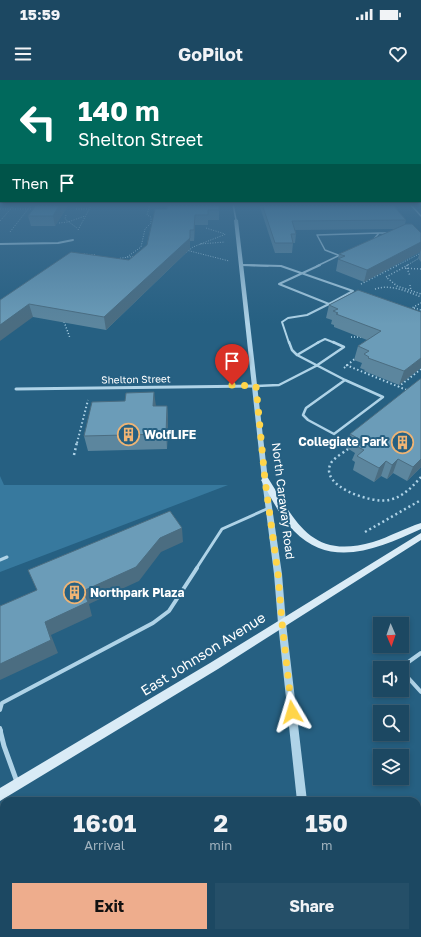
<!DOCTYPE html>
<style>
:root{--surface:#1c4862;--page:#254f68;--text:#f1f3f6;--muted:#a0b2be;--line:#3a6077;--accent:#eead8d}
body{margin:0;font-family:"Golos Text",sans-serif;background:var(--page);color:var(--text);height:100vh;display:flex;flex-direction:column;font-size:15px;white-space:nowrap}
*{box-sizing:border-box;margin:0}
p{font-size:13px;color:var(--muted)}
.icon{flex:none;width:22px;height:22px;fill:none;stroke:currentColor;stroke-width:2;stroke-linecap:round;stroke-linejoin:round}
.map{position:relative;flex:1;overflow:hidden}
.drawer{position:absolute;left:0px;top:717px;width:421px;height:140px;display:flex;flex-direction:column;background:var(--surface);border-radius:12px 12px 0 0;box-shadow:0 2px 6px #0003,0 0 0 1px var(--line)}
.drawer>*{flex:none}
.guide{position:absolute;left:0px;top:0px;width:421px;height:122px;box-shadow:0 2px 6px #0003,0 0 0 1px var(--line);background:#00695c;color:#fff;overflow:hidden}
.needle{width:26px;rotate:178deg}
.tools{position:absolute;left:373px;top:537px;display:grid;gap:8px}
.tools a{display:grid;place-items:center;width:36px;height:36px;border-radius:0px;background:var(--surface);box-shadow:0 2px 6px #0003,0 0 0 1px var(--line);font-size:20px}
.pin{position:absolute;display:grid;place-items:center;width:34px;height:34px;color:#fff;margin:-41px -17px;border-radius:50% 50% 50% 0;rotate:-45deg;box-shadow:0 0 4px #0007}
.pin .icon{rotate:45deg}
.me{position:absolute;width:44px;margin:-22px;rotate:353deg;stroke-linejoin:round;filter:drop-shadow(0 0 3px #0008)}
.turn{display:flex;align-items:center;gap:14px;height:84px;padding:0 12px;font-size:18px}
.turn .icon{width:52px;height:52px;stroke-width:2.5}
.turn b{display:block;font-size:28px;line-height:34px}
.then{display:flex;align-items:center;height:38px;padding:0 12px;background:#0003;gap:8px;font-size:15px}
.eta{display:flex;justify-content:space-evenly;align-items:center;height:68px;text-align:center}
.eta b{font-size:24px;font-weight:700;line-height:28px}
.primary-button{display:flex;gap:8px;margin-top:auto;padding:8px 12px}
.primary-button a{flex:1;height:46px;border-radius:0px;background:var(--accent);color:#111;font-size:16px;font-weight:700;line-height:46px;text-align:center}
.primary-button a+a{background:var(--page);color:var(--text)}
.status{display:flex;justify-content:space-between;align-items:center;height:28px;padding:0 20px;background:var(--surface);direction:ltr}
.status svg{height:11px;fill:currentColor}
header{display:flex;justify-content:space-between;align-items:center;height:52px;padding:0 12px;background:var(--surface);font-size:18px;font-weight:700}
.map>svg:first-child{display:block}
.green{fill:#37799e}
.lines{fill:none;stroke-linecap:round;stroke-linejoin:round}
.path-far3{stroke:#afd3e7;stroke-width:1;stroke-dasharray:1 1.5;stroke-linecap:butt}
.path-far2{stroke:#afd3e7;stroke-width:1.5;stroke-dasharray:1 2;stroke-linecap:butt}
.path-far1{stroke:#afd3e7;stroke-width:2;stroke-dasharray:1.5 2.5;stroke-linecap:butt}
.path{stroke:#afd3e7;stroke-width:2.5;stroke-dasharray:2 3;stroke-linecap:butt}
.service-far5{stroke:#afd3e7;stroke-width:1.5}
.service-far4{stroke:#afd3e7;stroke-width:2}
.service-far3{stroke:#afd3e7;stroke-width:2.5}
.service-far2{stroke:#afd3e7;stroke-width:3}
.service-far1{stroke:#afd3e7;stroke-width:4}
.service{stroke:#afd3e7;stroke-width:5}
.pedestrian{stroke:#afd3e7;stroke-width:1.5}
.minor-far1{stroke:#afd3e7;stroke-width:2}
.minor{stroke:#afd3e7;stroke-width:3}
.tertiary{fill:#afd3e7;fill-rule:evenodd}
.secondary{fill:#d9ebf6;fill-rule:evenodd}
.wall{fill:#5c869e}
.shaded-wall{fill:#4b6d81}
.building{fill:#6b9cb8;stroke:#4b6d81}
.route{stroke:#ffd54a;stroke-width:7;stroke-dasharray:0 12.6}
.labels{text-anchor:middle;stroke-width:4;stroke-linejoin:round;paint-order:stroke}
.far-street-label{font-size:10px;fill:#fff;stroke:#266082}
.poi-label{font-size:12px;font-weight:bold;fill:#fff;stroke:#266082;text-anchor:start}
.street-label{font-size:12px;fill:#fff;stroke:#266082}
.near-street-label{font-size:14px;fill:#fff;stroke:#266082}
</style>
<div class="status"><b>15:59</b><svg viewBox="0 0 49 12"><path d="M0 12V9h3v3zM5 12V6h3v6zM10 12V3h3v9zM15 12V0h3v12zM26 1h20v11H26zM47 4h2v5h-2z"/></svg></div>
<header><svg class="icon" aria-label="menu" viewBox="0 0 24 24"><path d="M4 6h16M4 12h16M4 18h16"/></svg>GoPilot<svg class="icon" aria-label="heart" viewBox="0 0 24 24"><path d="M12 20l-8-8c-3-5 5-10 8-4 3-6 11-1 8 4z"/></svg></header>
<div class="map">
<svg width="421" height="857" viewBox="0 0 421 857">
<rect width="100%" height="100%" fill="#266082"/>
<path class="green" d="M0 396 4 405H228L0 492Z"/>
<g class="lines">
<path class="path-far3" d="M0 129H37
M76 129H89
M66 135 65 139 77 148
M0 141 15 124
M59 143 68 142 85 136
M206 148 225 154
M78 150 92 124
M10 152 32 124
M200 164 225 162
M186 170 229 181
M84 174 96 175 94 177
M184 174 193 167 226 154
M127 177 141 167 145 149 151 143V137L147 135 150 124
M115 179 136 176
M396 186 421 173
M406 186 421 177"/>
<path class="path-far2" d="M408 185 386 197 397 206 421 214
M402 188 421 189
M407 188 410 196
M361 204 398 185
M410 205 411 211
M375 209C391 204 406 211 421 217
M414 228 421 230
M410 229 421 223
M63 239 70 258
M351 257H365"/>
<path class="path-far1" d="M346 285 409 311
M344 288 357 277
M398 307 421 289
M77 363 88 320"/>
<path class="path" d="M348 369C343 373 335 377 331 383 318 406 372 424 389 420 403 417 412 407 421 397
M74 375 77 362
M365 452 421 420"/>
<path class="service-far5" d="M410 124 421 136
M374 159 379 153H389
M338 175 325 170 317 155 379 153
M241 185 268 186
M317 186 342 174"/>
<path class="service-far4" d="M241 185 281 186 353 211 329 224
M289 263 282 242 288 238 307 235 329 224 279 204 320 185
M317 263 325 259 335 263"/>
<path class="service-far3" d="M289 262 292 270 297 275 345 300
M297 275 319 262
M345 300 383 317 334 354 308 340 303 335 306 328Z
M256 306 279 305 316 286 344 267 333 262"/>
<path class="service-far2" d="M0 480 7 477
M196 489 222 449 269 428"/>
<path class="service-far1" d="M400 588 421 573
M402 591 421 612
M0 630 2 623 153 543 169 531 197 488
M0 648 1 651"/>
<path class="service" d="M0 650 4 666 17 702
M417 754 421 753"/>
<path class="pedestrian" d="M233 124 236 140"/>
<path class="minor-far1" d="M0 164 58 163 73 160"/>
<path class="minor" d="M16 309 256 306"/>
<path class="tertiary" d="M236 139 238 140 268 400 282 494 286 543 307 721H297L278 543 274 494 262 400 234 140Z
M312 853H324V857H312Z"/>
<path class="secondary" d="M265 397 268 398C296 442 311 480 373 462 389 457 405 448 421 443V449C379 468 332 490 294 451 280 437 271 417 261 400Z
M421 453V460L218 589 0 721V708L210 583Z"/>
</g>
<path class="wall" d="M69 124 55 146H31L28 136Z
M259 124H392L406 140 405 144 421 153V182L418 178 420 172 364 202 336 191 339 174 395 149 295 150 296 154 295 163H293L292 173H275Z
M167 129 219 130V140H208V145H195L194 161H190V169L106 250 33 237 0 220 129 180 147 165Z
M329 225 421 232V288L399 305 364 291 365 290 360 288 362 283 354 280 358 266 367 260 334 247V245L331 244 332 240 326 238Z
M421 299V387L407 401 393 393 387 399 381 396 374 402 353 390 355 382 352 380 355 373 347 368 350 354Z
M156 326H167L168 340 167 369 88 371 84 356Z"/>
<path class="shaded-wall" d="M60 124H69L55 146 53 136Z
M195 135V145L194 161V150Z
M190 150V169L106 250 104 237Z
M421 162V169L420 172 364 202 367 190Z
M29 224 33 237 0 261V245Z
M421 278V288L399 305 404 291Z
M154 312 156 326 155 341 153 326Z
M167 326 168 340 167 369 166 354Z
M398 379 393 393 387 399 392 385Z
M421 379V387L407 401 413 387Z
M386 381 381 396 374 402 379 388Z
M182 448 183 462 161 472 139 501 89 524 92 536 51 555 58 573 0 600V584L45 542 83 511 160 458Z"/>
<path class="building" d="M37 124H60L53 136H28Z
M168 124H219V130H208V135H195L194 150H190V158L104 237 29 224 0 245V220L71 172 129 180 147 165 155 129H167Z
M262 124H392L406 140 292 141 296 154H291L293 163H275Z
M406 144H412L421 153V162L367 190 338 179 345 176 339 174Z
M358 210 421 232V278L404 291 368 278 369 277 364 274 369 271 358 266 381 251 336 234 338 233 333 231 338 229 329 225Z
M420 299H421V379L413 387 398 379 392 385 386 381 379 388 357 376 364 370 356 366 363 361 350 354Z
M154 312 153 326H167L166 354 84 356 92 322 125 321 126 313Z
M170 431 182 448 160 458 136 487 83 511 88 522 45 542 51 560 0 584V526L37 510 28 490Z
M86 853H266L268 857H81Z"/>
<linearGradient id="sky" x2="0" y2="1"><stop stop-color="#153548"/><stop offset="0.51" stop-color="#416f92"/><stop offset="1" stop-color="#416f92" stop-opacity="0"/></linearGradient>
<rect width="421" height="244" fill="url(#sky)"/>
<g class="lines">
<path class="route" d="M232 305 256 306 265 400 278 494 282 543 292 632"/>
</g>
<defs>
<symbol id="building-ring" viewBox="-11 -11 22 22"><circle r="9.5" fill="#266082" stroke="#efb474" stroke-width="1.5"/><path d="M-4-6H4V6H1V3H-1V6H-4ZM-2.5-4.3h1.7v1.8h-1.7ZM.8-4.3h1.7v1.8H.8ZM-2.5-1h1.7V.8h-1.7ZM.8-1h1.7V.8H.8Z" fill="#efb474"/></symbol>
</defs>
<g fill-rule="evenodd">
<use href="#building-ring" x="116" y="342" width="25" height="25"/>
<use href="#building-ring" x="390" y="350" width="25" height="25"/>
<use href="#building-ring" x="62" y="500" width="25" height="25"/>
</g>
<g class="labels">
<g class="far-street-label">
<text transform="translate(136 299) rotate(-1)" y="4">Shelton Street</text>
</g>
<g class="poi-label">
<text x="144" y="359">WolfLIFE</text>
<text x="388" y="366" text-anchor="end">Collegiate Park</text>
<text x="90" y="517">Northpark Plaza</text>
</g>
<g class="street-label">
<text transform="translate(283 421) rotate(83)" y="4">North Caraway Road</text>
</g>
<g class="near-street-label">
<text transform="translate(203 574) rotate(-32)" y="5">East Johnson Avenue</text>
</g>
</g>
</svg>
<div class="tools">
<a><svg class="needle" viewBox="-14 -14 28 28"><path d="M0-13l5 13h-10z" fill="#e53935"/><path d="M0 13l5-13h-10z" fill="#a0b2be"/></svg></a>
<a><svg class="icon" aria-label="sound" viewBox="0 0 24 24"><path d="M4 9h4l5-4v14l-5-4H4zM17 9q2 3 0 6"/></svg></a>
<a><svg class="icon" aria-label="search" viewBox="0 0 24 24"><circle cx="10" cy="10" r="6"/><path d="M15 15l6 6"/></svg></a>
<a><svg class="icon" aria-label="layers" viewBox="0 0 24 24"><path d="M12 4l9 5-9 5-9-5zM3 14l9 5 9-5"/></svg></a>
</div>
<div class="pin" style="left:232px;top:305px;background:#d93025"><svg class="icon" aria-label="arrive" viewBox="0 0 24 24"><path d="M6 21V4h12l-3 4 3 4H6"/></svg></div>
<svg class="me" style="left:292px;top:632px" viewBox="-20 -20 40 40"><path d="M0-17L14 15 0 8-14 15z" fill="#ffd54a" stroke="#fff" stroke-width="4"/></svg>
<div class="guide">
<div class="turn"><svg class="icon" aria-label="left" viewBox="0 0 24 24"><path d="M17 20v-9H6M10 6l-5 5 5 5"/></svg><div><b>140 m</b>Shelton Street</div></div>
<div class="then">Then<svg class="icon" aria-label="arrive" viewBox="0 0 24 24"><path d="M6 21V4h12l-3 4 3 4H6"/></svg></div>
</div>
<section class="drawer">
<div class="eta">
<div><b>16:01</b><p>Arrival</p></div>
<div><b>2</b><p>min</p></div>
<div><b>150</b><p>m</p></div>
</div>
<div class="primary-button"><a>Exit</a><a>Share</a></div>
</section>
</div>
